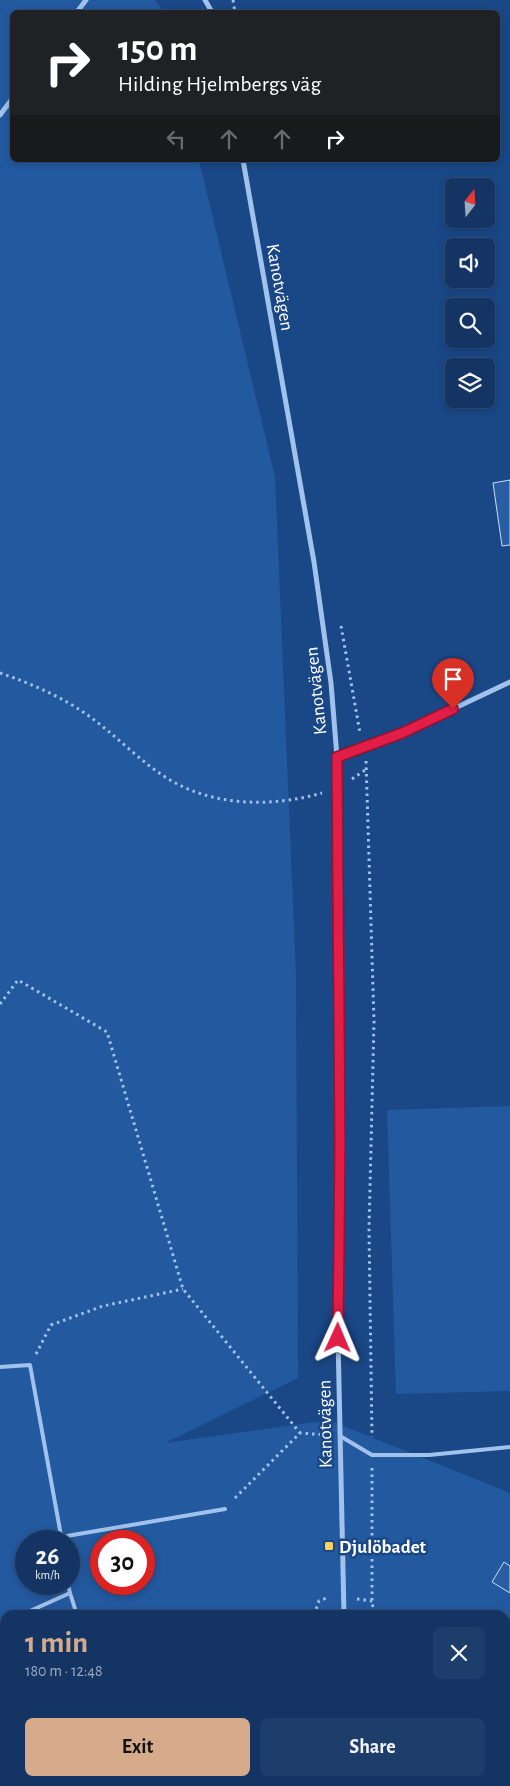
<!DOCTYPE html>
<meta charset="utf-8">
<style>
:root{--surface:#143564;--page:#1d3d6a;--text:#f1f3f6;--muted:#9dabbf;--line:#335078;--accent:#d6ab8b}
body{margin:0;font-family:"Alegreya Sans",sans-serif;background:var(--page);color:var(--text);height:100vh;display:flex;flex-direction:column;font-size:19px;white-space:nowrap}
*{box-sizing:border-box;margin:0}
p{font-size:16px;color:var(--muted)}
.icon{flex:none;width:28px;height:28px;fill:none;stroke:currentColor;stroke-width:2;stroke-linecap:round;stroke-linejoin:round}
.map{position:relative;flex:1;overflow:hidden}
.panel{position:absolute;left:0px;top:1610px;width:510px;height:176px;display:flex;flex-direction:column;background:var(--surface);border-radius:15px 15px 0 0;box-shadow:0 2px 8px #0003,0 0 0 1px var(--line)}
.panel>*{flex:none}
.top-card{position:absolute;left:10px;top:10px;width:490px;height:152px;border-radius:8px;box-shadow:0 2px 8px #0003,0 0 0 1px var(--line);background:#202124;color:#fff;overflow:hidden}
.needle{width:32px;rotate:17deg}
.fabs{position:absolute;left:445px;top:178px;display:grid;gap:10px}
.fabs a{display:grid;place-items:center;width:50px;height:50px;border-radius:8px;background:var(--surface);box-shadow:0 2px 8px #0003,0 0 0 1px var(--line);font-size:25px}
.speed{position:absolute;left:15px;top:1530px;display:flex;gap:10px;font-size:25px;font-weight:700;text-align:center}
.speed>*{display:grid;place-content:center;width:65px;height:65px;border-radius:50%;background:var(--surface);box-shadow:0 2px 8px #0003,0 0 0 1px var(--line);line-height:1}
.speed small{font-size:12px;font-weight:400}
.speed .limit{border:8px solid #d22;background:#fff;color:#111}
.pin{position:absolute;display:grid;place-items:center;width:42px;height:42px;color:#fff;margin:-51px -21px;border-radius:50% 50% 50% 0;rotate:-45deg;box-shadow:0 0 5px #0007}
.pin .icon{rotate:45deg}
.me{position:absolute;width:55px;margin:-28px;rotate:1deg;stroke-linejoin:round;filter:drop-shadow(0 0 4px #0008)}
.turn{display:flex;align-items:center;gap:18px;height:105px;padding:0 25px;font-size:22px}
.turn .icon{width:65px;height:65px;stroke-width:2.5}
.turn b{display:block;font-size:35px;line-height:42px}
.lanes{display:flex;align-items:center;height:48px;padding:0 25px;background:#0003;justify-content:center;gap:25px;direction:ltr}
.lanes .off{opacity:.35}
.round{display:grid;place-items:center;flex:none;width:52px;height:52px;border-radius:8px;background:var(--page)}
.head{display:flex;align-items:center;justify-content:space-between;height:85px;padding:0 25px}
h1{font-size:30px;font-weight:700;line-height:38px;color:var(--accent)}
.action{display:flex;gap:10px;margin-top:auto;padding:10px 25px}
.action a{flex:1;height:58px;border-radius:8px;background:var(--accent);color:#111;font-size:20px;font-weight:700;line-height:58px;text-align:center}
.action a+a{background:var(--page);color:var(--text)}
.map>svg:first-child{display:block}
.green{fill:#23599f;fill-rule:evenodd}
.building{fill:#295ea4;stroke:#c6dcf9}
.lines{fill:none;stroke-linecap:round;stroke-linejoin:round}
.path{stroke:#a1c2ec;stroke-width:3;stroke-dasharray:2.5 4;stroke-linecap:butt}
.service{stroke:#a1c2ec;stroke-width:4}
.minor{stroke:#a1c2ec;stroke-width:5}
.route-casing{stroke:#92132f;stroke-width:12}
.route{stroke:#e11d48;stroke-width:9}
.poi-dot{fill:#fed25d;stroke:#1a4786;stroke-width:2}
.labels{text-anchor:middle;stroke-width:5;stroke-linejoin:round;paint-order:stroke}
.street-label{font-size:19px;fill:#fff;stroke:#1a4786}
.poi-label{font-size:19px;font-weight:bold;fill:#fff;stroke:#1a4786;text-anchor:start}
</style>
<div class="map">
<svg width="510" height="1786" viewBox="0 0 510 1786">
<rect width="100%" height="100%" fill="#1a4786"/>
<path class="green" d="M0 0H155L163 12H12V160H199L275 477 296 974 298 1378 165 1443 329 1420 510 1493V1786H0ZM26 1541H69V1584H26ZM101 1541H144V1584H101ZM5 1615H505V1781H5Z
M510 1106V1391L396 1394 387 1110Z"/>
<path class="building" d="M510 480V545L502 546 493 483Z
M504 1562 510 1566V1593L492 1582Z"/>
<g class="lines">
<path class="path" d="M233 0 235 12
M341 626 360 733
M0 673C30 683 60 696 86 714 115 734 140 762 170 780 216 807 273 807 322 793
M366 761 374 1021 369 1230 372 1437
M352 779 368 768
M0 1004 18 980 107 1032 183 1289 300 1433
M36 1354 51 1325 103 1306 183 1289
M372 1468V1601L374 1615
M235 1498 300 1433 327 1435
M357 1599 372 1601
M314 1615 319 1601 329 1597
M500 1781 506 1786"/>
<path class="service" d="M0 1367 30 1365 62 1541
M340 1436 372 1455H429L510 1447
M61 1537 225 1509
M68 1584 70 1593
M21 1615 70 1593 77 1615
M0 1624 5 1622
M0 1645 5 1662
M39 1781 41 1786
M135 1781 137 1786
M471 1781 477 1786
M367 1786 370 1781"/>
<path class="minor" d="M205 0 212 12
M77 12 86 0
M0 115 12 99
M243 160 314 562 331 683 337 757 340 1143 338 1338 344 1615
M337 757 402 733 510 682"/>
</g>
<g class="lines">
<defs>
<path id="route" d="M338 1338 340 1143 337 757 402 733 453 709"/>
</defs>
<use href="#route" class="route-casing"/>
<use href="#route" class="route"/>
</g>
<rect class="poi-dot" x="324" y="1541" width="10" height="10" rx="2.5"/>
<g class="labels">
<g class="street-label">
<text transform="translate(281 287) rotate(80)" y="7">Kanotvägen</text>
<text transform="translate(315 691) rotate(-96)" y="7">Kanotvägen</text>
<text transform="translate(324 1424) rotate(-91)" y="7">Kanotvägen</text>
</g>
<g class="poi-label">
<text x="339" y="1553">Djulöbadet</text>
</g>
</g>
</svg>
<div class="fabs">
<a><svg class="needle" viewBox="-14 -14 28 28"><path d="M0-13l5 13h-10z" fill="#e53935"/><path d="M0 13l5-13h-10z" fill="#9dabbf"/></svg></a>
<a><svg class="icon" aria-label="sound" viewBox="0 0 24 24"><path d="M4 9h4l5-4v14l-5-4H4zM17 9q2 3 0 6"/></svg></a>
<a><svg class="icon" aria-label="search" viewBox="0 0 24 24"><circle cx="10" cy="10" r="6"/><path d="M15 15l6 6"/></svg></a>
<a><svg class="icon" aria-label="layers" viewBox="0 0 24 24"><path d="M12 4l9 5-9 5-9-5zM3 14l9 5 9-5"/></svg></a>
</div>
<div class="speed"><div>26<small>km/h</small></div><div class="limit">30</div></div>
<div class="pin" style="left:453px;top:709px;background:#d93025"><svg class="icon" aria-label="arrive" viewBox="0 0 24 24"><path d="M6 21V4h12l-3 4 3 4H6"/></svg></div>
<svg class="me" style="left:338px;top:1338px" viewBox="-20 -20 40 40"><path d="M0-17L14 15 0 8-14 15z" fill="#e11d48" stroke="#fff" stroke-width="4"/></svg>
<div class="top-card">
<div class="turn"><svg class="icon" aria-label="right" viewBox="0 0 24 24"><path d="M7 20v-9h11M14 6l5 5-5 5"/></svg><div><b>150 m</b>Hilding Hjelmbergs väg</div></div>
<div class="lanes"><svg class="icon off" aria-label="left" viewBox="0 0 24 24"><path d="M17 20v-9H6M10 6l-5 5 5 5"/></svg><svg class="icon off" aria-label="ahead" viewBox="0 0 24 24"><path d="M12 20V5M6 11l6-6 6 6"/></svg><svg class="icon off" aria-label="ahead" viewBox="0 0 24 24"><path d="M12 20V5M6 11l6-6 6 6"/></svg><svg class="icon" aria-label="right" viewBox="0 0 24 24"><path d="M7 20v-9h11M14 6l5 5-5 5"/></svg></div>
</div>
<section class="panel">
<div class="head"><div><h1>1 min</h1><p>180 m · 12:48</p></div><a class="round"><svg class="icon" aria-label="close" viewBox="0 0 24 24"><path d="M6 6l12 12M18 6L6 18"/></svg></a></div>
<div class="action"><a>Exit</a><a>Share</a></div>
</section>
</div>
